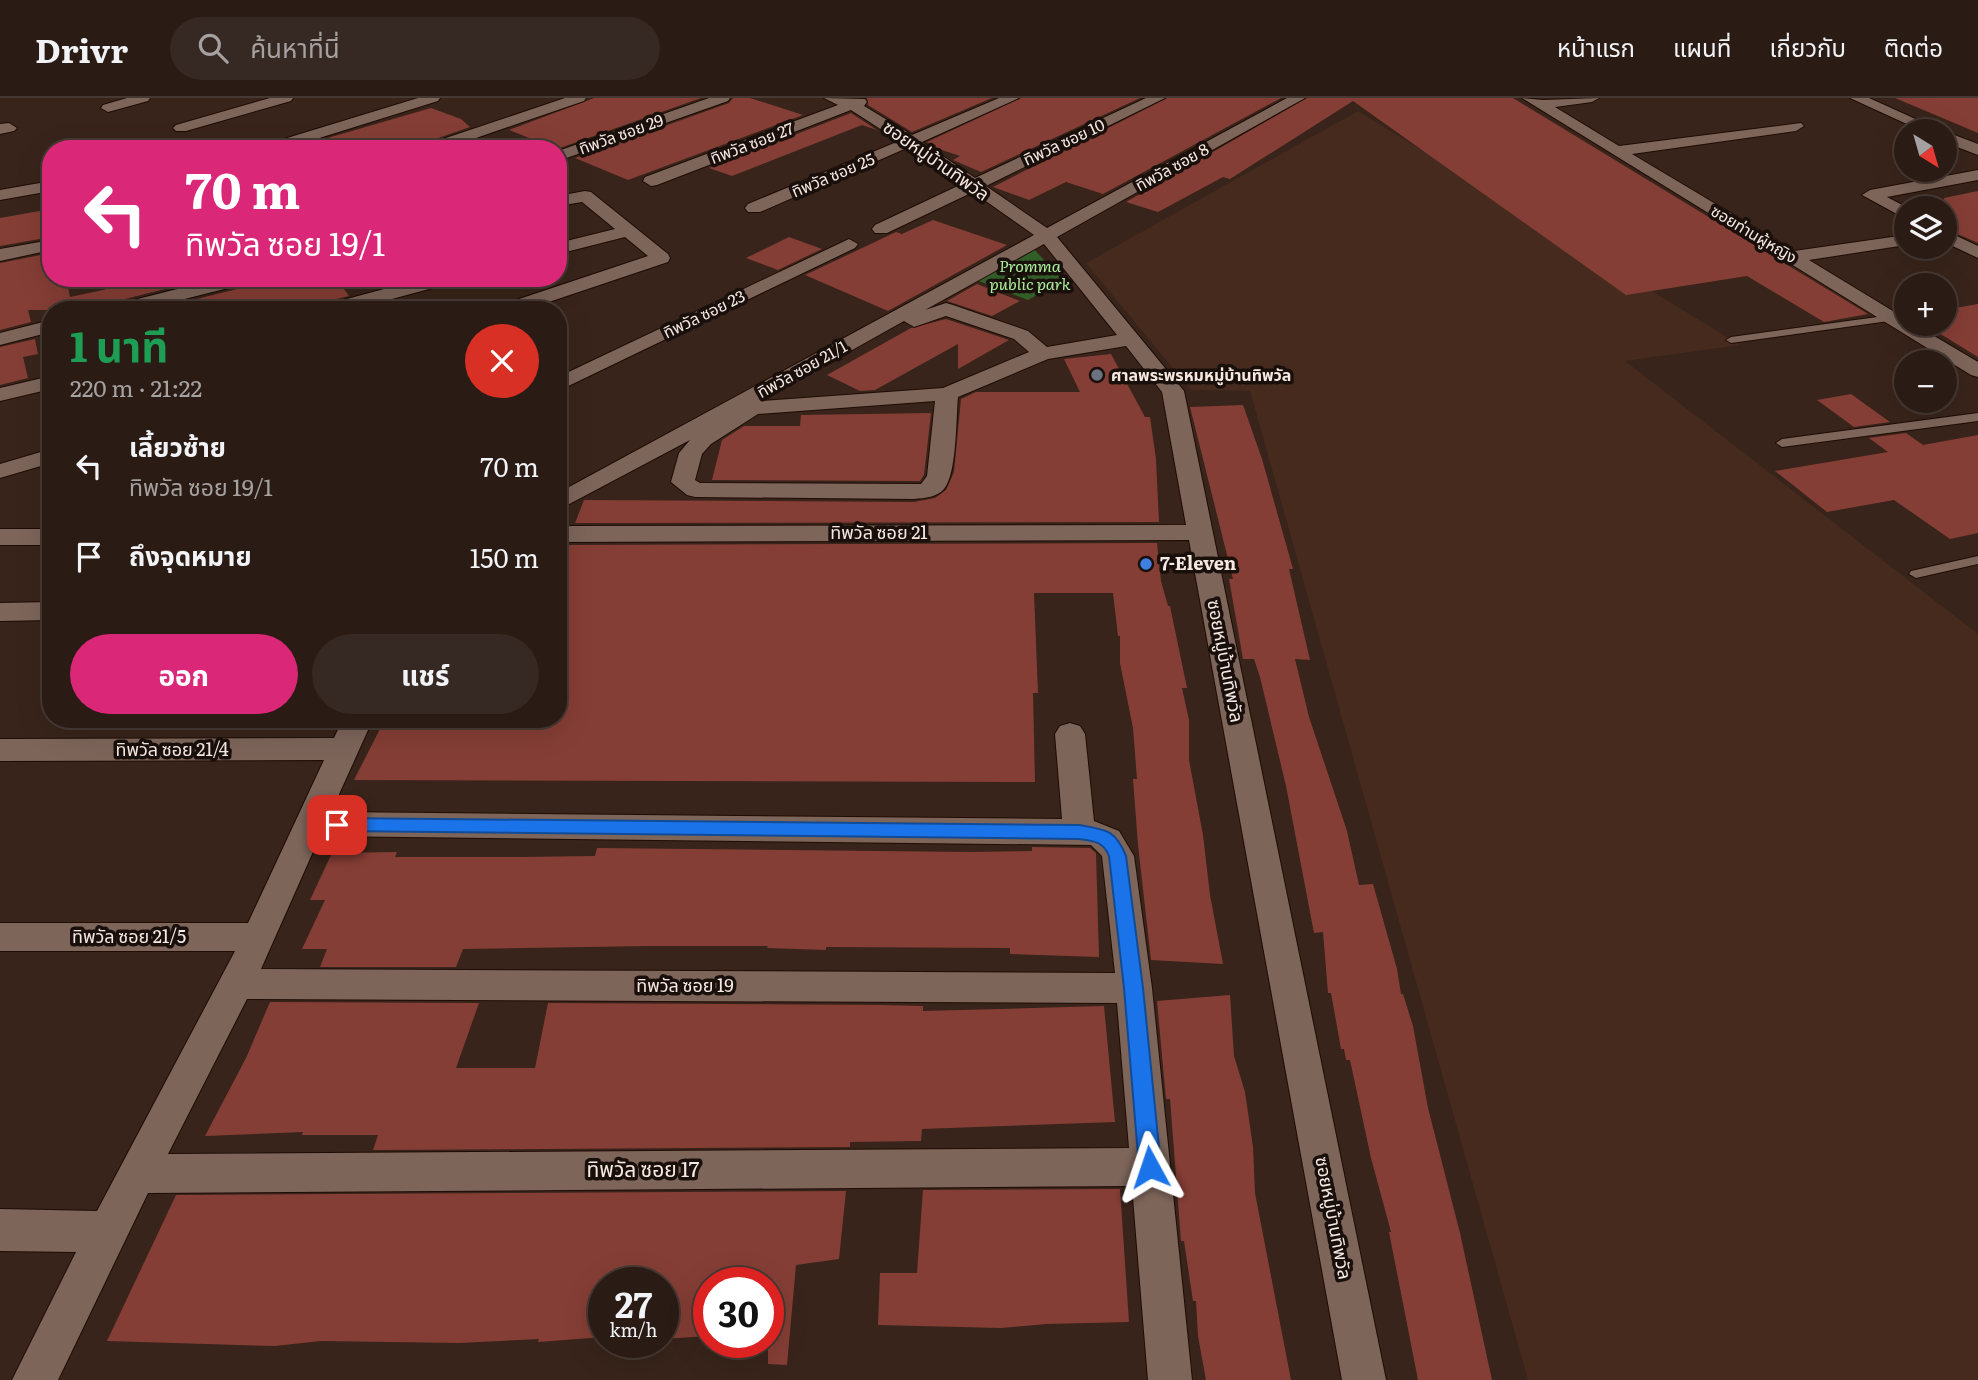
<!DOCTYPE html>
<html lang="th">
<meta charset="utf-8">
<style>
:root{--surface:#2a1b14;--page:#362822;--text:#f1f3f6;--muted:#a5a1a0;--line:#463934;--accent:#db2777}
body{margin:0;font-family:Literata,"Noto Sans Thai",serif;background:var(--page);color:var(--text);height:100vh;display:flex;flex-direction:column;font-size:26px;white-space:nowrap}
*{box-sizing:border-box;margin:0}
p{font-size:23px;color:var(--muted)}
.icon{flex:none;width:38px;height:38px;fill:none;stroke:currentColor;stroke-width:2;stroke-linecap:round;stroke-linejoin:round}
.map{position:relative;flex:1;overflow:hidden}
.panel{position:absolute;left:42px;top:203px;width:525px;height:427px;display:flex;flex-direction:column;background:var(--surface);border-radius:28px;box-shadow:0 7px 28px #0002,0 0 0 2px var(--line)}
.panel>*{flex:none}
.banner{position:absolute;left:42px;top:42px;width:525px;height:147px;border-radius:28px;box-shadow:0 7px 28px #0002,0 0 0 2px var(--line);background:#db2777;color:#fff;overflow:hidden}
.needle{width:46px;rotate:143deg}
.fabs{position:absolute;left:1894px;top:21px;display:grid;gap:14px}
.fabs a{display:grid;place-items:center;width:63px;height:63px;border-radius:50%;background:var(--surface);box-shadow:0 7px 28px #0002,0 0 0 2px var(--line);font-size:35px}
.speed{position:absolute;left:588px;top:1169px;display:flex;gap:14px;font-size:35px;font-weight:700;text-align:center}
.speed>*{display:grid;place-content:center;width:91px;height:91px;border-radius:50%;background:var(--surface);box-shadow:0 7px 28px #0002,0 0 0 2px var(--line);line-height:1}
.speed small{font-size:18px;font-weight:400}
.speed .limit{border:10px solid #d22;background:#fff;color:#111}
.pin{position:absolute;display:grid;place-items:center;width:60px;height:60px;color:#fff;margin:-30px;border-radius:14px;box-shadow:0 4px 10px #0006}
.me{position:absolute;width:77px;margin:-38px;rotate:355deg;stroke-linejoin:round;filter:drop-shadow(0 0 5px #0008)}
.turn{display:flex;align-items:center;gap:24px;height:147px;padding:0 28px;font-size:32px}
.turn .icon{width:91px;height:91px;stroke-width:2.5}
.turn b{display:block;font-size:49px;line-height:60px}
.round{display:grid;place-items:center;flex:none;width:74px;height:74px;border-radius:37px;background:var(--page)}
.head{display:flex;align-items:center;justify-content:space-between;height:119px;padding:0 28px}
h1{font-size:42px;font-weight:700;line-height:52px;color:#1e9e55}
.action{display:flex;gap:14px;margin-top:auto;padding:14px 28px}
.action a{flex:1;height:80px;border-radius:42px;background:var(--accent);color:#fff;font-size:28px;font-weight:700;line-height:80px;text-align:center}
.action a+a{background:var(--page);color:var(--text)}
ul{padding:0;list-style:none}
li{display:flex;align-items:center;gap:21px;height:91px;padding:0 28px}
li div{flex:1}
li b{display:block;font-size:26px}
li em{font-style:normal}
header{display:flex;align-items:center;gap:42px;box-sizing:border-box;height:98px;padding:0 35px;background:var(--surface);border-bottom:2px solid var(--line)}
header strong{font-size:33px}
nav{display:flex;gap:38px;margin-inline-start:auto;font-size:24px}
.search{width:490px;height:63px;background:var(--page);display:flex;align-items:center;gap:18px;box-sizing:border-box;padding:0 24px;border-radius:38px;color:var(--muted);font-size:26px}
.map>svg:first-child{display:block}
.built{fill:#452a1d}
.green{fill:#325d29}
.building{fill:#853e35}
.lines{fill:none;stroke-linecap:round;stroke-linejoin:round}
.lane-casing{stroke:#1f0c04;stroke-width:2}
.street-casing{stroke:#1f0c04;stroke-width:2}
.lane{fill:#7d655a;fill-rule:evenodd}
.street{fill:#7d655a;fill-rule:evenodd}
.route{fill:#1a73e8;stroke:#114b97;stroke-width:2}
.worship-dot{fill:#6b7280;stroke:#190f0b;stroke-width:2.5}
.shop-dot{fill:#3f7fe0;stroke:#190f0b;stroke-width:2.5}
.labels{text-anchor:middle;stroke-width:7;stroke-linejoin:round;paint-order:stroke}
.far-street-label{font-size:16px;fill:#f7e9e2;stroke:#190f0b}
.far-park-label{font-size:16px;font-style:italic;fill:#abee9c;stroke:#190f0b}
.far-poi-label{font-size:16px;font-weight:bold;fill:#f7e9e2;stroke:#190f0b;text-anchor:start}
.street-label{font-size:18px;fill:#f7e9e2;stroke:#190f0b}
.poi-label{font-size:18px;font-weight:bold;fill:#f7e9e2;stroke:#190f0b;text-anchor:start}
.near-street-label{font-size:21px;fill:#f7e9e2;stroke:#190f0b}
</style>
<header>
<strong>Drivr</strong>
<div class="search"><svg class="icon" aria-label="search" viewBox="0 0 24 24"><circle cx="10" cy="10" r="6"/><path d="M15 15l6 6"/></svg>ค้นหาที่นี่</div>
<nav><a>หน้าแรก</a><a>แผนที่</a><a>เกี่ยวกับ</a><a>ติดต่อ</a></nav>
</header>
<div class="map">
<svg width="1978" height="1282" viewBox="0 0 1978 1282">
<rect width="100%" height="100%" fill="#38241a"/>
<path class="built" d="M1358 13 1740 247 1625 263 1978 536V1282H1528L1250 293 1191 292 1086 165Z"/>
<path class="green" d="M1034 151 1063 183 1028 202 976 182Z"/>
<path class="building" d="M594 0H701L557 51 509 32Z
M733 0H750L803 17 628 82 575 60 729 5Z
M867 0H992L912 34 868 7Z
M1021 0H1140L981 74 953 62 960 58 936 50 927 44Z
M1167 0H1281L1103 96 1066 84 1029 102 993 89Z
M1307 0H1513L1868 216 1824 224 1747 178 1626 197 1353 3 1230 81 1223 79 1158 114 1126 104Z
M1895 0H1978V35Z
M431 10 461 21 470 29 421 46 418 51H315L314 44Z
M851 15 877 32 862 27 732 78 709 70Z
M1978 93V145L1944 130V100Z
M51 111V139L0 148V120Z
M933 122 1007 147 888 213 805 177 896 134 902 136Z
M789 139 822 151 778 172 746 160Z
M51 155V180H66L70 199 103 192 127 184 126 180H209L109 205 105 212H28L31 224 0 232V165Z
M256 180H336L349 198 320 205 314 212H153L253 187Z
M977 186 1020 203 992 218 947 203Z
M1978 206V259L1924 226H1944V212Z
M946 221 1009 242 958 271V246L875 292 860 293 827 277 911 230Z
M35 241 38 256 23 259 28 280 0 287V249Z
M1111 256 1145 319H1150L1156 361 1159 424 575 425 584 402 914 404 935 400 946 392 954 374 961 301 976 294H1080L1064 261Z
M1851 296 1890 324 1854 329 1817 302Z
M1243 307 1262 361 1293 471H1289L1310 562 1295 561 1309 619 1347 733 1359 787 1373 786 1397 871 1401 896H1403L1413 928 1428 1010 1460 1135 1492 1282H1418L1389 1134H1391L1371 1060 1350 962H1346L1344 951H1341L1331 895H1328L1323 834 1314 835 1286 688 1260 579 1254 561H1243L1229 481H1233L1190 309Z
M931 315 924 377 920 383 712 382 722 342 744 328H800L801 317Z
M1906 335 1923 347 1978 337V435L1950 441 1894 402 1827 414 1775 373 1888 354 1869 340Z
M1157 445 1161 483 1168 508H1170L1187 590H1182L1189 622V662L1203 737 1210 797 1223 866 1151 862 1138 747 1133 681H1137L1133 630 1120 565V538H1118L1113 495H1034L1038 595H1033L1035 684 354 682 384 623H558V459H562L567 447Z
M1032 749 1090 750 1096 755 1099 859 1010 856V850L826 849V852L767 850 768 848H648L463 851 456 869H320L327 851H302L325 802H310L332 755 397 754 395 759H519L595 758 597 750 970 754 1032 753Z
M1230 897 1234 958 1245 994 1253 1049 1255 1095 1291 1282H1206L1198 1238 1196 1203H1193L1184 1143H1181L1170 1001H1166L1157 903Z
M270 904 479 905 456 970H535L548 905 881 907 923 908V913L1104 908 1115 1024 922 1031 921 1043 850 1044V1049L373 1052 378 1037H302L303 1034 205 1038 246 960Z
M1120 1091 1129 1224 1046 1226 1001 1230 878 1227 880 1175H917L923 1092Z
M846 1093 839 1161 796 1167 787 1267 768 1266V1185H709V1238L663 1241V1185H604V1239L538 1244 539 1241 459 1245 321 1243 275 1248 107 1243 176 1097Z"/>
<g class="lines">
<defs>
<path id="lane" d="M1892 217 1897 220 1896 222 1731 245 1726 242 1731 239Z
M1978 315V323L1782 349 1776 345 1782 341Z
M1978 458V466L1916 480 1909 476 1911 473Z"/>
<path id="street" d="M127 0H150L148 3 108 14 101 10 103 7Z
M270 0H293L291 3 186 33H176L173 30 176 27Z
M418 0H440L438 3 284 51H259L261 48Z
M565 0H586L584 3 444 51H420L422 48Z
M709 0H730L728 3 558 63V53Z
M824 0 865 1 867 4 864 8 912 37 999 0H1019L922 44 975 80 1146 0H1165L986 88 1047 130 1287 0H1305L1057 139 1184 293 1386 1282H1342L1189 442 558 444V428L1186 427 1162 294 1126 248 1048 261 958 299C956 320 957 376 944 391 937 399 925 400 914 401L695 399 687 397 671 384 679 355 690 342 558 412V395L1034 137 973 94 887 135H875L872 131 875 127 962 86 909 49 760 114H748L745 110 748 106 899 43 851 12 657 87 651 88 643 83 645 79 838 7ZM1044 146 1117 237 1047 249 1028 233 953 207 946 205 925 212ZM946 218 1014 241 1029 254 943 290 761 303 904 223 914 229ZM935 303 927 378 921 386 700 385 695 382 702 356 711 346 758 316Z
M1522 0 1543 2 1599 0 1592 4 1555 9 1619 48 1801 25 1804 28 1796 33 1632 56 1794 153 1906 137V147L1809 162 1906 221V226H1914L1978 264V279L1971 277Z
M1850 0H1869L1942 33H1922Z
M9 25 17 30 14 33 0 36V26Z
M1944 33 1978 46V57L1944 44Z
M1978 72V82L1887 99 1908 110H1906V121L1862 97 1870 92Z
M51 83V93L0 102V92Z
M585 93 591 94 668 156 670 160 668 164 525 212H495L498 208 648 158 625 139 558 156V145L615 131 582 104 558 108V98Z
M1944 132 1978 148V160L1944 144Z
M849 141 858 146 855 150 558 293V279Z
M51 142V152L0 163V151Z
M93 180H111V184L102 190 95 188Z
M221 180H254L252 184 141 212H107L110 208Z
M425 180H457L455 184 351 212H318L321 208Z
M51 222V234L0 247V235Z
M51 278V291L0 303V290Z
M51 351V365L0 380V366Z
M0 431H51V447H0Z
M51 504V522L0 523V505Z
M343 621H373L331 714 1062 721 1055 636 1060 628 1070 625 1080 628 1085 636 1094 723 1119 733 1134 758 1152 890 1192 1282H1148L1132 1088 148 1095 58 1282H12L76 1154 0 1153V1111L97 1113 235 853H0V825H248L324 662 0 663V641L334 640ZM320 738 1091 747 1102 758 1115 875 261 871ZM247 901 1117 905 1129 1050 168 1056Z"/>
</defs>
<use href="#lane" class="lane-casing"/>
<use href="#street" class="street-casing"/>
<use href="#lane" class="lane"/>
<use href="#street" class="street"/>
</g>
<path class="route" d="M337 720 1079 727C1106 732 1115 731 1126 758L1143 890 1161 1069 1158 1076 1150 1079 1143 1076 1139 1069 1124 890 1109 758C1103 743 1093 743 1079 741L337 733 331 731 328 727 331 722Z"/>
<circle class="worship-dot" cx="1097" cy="277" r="7"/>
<circle class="shop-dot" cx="1146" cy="466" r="7"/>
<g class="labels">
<g class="far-street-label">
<text transform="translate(621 36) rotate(-20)" y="6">ทิพวัล ซอย 29</text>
<text transform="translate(1064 44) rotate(-25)" y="6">ทิพวัล ซอย 10</text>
<text transform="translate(752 45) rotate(-21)" y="6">ทิพวัล ซอย 27</text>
<text transform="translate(1172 69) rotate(-29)" y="6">ทิพวัล ซอย 8</text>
<text transform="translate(833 77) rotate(-23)" y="6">ทิพวัล ซอย 25</text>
<text transform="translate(1754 136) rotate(31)" y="6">ซอยท่านผู้หญิง</text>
<text transform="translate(704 216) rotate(-26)" y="6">ทิพวัล ซอย 23</text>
<text transform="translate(802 271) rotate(-29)" y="6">ทิพวัล ซอย 21/1</text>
</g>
<g class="far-park-label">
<text x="1030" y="174">Promma<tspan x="1030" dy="18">public park</tspan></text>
</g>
<g class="far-poi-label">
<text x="1111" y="283">ศาลพระพรหมหมู่บ้านทิพวัล</text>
</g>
<g class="street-label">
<text transform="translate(936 63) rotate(35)" y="6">ซอยหมู่บ้านทิพวัล</text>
<text x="879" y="441">ทิพวัล ซอย 21</text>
<text transform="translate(1225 563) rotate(79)" y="6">ซอยหมู่บ้านทิพวัล</text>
<text x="172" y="658">ทิพวัล ซอย 21/4</text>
<text x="129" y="845">ทิพวัล ซอย 21/5</text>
<text x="685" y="894">ทิพวัล ซอย 19</text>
<text transform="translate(1333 1120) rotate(79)" y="6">ซอยหมู่บ้านทิพวัล</text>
</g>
<g class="poi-label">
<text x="1160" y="472">7-Eleven</text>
</g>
<g class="near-street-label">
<text x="643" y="1079">ทิพวัล ซอย 17</text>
</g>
</g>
</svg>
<div class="fabs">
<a><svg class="needle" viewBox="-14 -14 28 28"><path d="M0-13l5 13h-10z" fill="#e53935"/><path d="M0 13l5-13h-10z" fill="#a5a1a0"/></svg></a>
<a><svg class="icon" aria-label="layers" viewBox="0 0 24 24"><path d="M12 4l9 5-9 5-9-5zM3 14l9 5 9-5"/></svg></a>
<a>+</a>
<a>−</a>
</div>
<div class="speed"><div>27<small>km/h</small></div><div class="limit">30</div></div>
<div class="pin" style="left:337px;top:727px;background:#d93025"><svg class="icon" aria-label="arrive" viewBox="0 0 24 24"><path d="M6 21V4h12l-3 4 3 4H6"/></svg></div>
<svg class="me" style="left:1150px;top:1069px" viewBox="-20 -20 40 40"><path d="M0-17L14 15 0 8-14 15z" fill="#1a73e8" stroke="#fff" stroke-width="4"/></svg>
<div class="banner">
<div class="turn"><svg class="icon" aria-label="left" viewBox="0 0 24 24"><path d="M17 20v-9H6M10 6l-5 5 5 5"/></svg><div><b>70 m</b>ทิพวัล ซอย 19/1</div></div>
</div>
<section class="panel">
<div class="head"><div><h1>1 นาที</h1><p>220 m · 21:22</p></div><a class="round" style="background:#d93025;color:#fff"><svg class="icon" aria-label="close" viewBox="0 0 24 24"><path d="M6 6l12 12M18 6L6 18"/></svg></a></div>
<ul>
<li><svg class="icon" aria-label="left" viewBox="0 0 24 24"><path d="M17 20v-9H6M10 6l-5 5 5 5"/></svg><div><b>เลี้ยวซ้าย</b><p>ทิพวัล ซอย 19/1</p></div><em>70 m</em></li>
<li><svg class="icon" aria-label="arrive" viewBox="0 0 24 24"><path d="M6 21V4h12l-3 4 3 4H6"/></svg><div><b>ถึงจุดหมาย</b></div><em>150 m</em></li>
</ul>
<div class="action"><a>ออก</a><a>แชร์</a></div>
</section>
</div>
